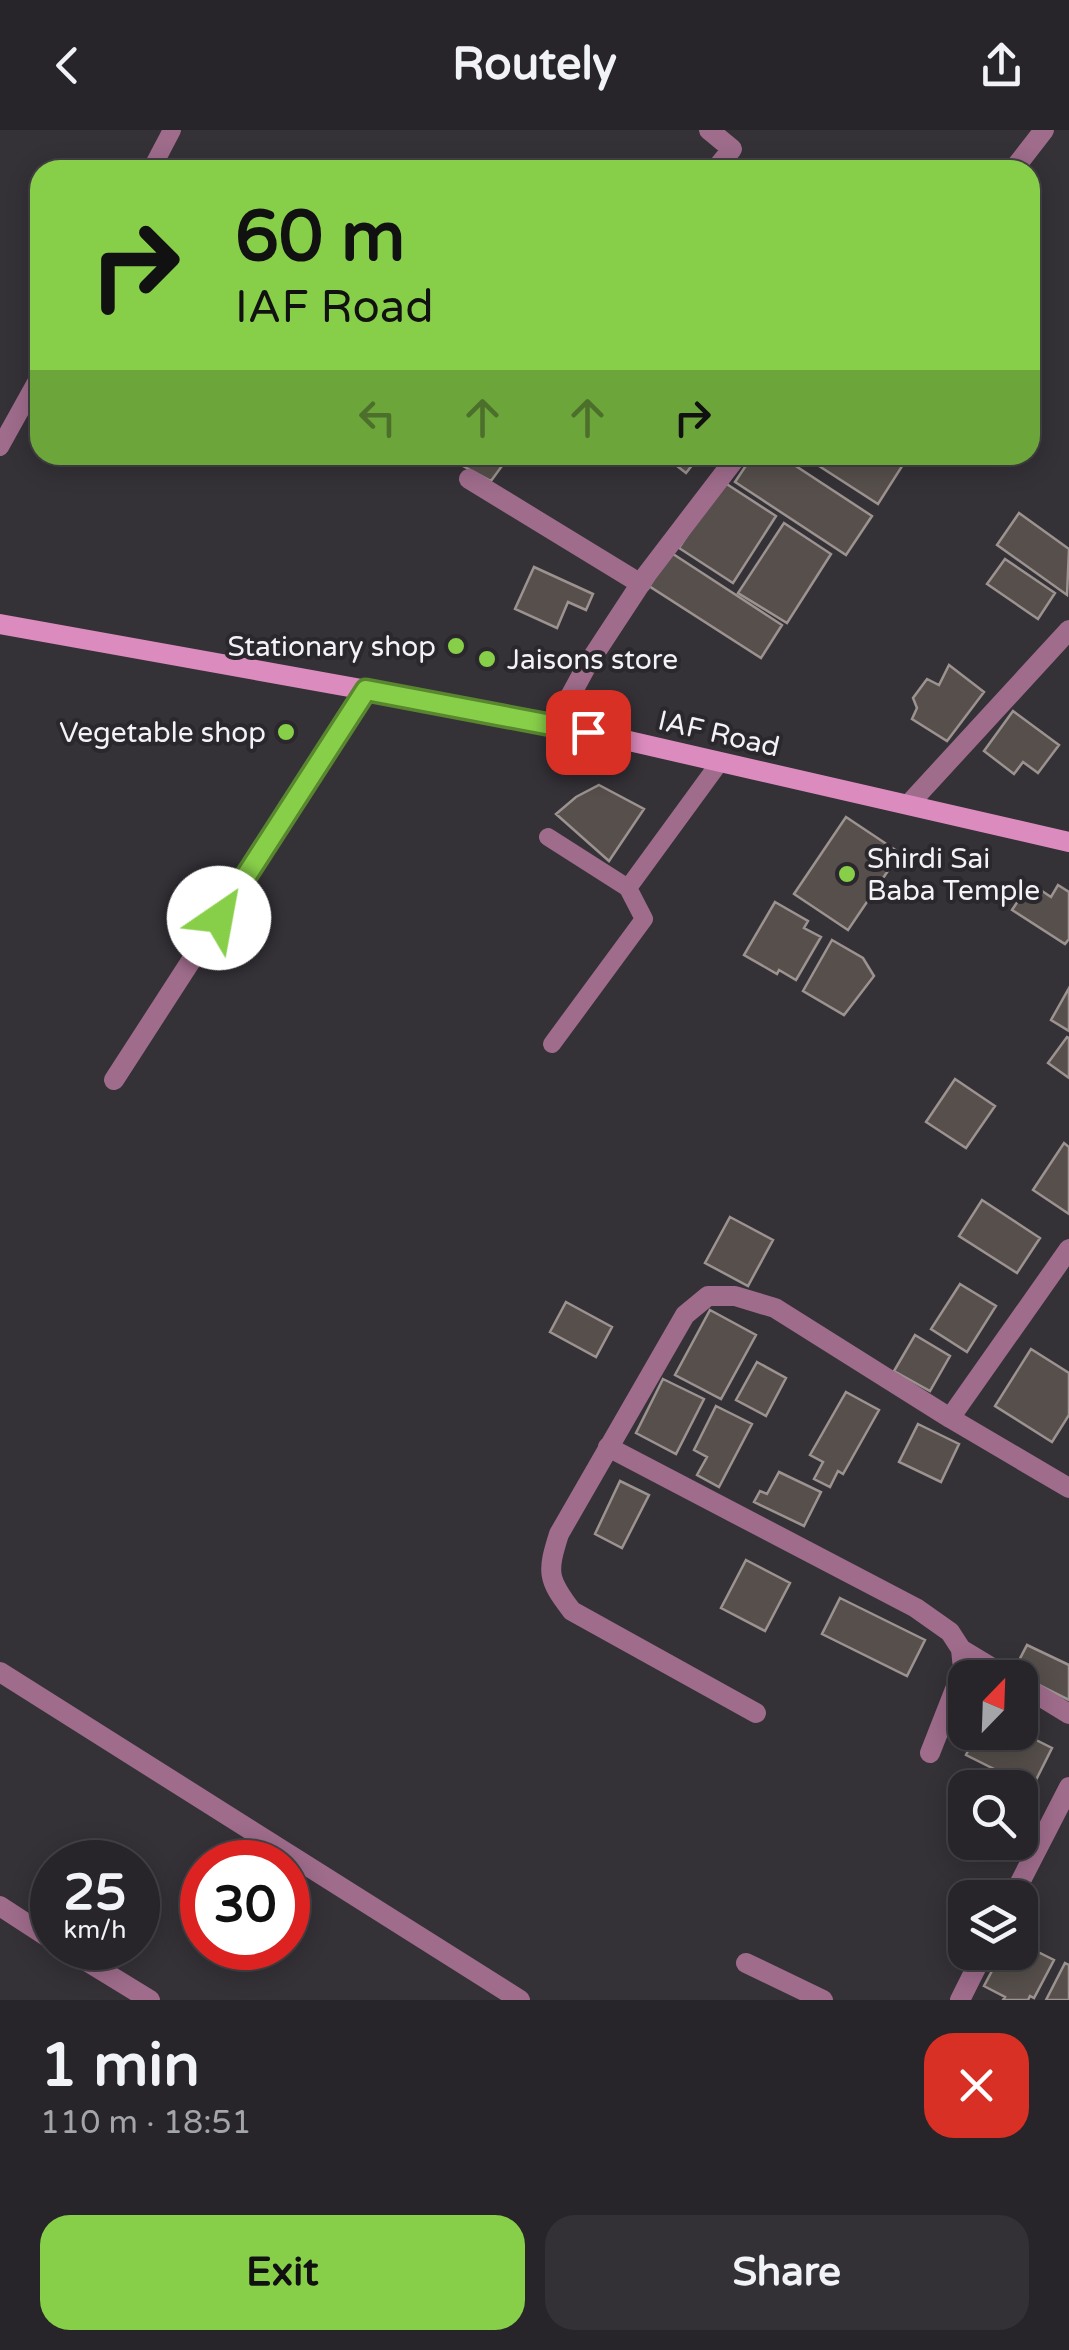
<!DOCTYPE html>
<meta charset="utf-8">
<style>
:root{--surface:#272529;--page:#333135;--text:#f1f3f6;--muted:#a4a5a8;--line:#434246;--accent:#88cf49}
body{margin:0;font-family:"Varela Round",sans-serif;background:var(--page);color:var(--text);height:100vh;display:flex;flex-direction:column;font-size:38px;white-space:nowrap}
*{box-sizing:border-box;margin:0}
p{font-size:32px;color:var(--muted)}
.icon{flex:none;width:55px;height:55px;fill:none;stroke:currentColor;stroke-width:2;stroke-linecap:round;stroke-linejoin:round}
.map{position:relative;height:1870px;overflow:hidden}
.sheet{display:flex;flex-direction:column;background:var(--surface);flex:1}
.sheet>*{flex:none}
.hud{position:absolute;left:30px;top:30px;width:1010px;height:305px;border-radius:30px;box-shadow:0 5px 25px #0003,0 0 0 2px var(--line);background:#88cf49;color:#111;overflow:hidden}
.needle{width:65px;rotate:23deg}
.tools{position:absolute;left:948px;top:1530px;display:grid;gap:20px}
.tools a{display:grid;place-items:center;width:90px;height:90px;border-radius:20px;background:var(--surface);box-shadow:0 5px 25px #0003,0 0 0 2px var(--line);font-size:50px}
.speed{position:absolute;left:30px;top:1710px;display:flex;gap:20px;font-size:50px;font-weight:700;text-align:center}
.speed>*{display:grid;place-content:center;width:130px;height:130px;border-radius:50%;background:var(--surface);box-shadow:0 5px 25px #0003,0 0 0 2px var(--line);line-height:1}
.speed small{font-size:25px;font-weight:400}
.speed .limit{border:15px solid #d22;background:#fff;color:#111}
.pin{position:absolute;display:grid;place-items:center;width:85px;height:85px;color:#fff;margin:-42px;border-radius:20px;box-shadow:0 5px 15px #0006}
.me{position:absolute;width:110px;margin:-55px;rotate:33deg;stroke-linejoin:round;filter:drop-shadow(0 0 8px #0008)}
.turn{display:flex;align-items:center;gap:35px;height:210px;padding:0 40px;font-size:45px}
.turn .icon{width:130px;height:130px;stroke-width:2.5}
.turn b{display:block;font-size:70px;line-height:85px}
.lanes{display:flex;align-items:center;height:95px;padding:0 40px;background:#0003;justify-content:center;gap:50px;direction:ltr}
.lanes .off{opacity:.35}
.round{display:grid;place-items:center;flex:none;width:105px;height:105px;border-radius:30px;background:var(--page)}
.head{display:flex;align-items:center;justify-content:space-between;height:170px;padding:0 40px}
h1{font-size:60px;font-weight:700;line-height:75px}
.button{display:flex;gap:20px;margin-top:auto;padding:20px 40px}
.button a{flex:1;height:115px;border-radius:30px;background:var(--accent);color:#111;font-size:40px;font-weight:700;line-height:115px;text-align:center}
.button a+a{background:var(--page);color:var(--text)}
header{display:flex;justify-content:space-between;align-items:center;height:130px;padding:0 40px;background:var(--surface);font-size:45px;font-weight:700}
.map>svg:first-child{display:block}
.building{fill:#564f4b;stroke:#9c9390;stroke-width:2.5}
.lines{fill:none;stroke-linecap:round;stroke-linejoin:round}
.lane{stroke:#9f6c8c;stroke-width:18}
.street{stroke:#9f6c8c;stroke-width:20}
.secondary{stroke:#dc8bbe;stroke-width:20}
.route-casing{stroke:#58872f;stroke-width:25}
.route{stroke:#88cf49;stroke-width:18}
.poi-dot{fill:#88cf49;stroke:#2a272d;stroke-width:4}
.labels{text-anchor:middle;stroke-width:8;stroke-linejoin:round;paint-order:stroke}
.poi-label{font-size:28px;fill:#f4f2f6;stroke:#2a272d;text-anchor:end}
.street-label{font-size:28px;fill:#f4f2f6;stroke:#2a272d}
</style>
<header><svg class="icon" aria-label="back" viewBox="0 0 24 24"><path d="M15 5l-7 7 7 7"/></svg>Routely<svg class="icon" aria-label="share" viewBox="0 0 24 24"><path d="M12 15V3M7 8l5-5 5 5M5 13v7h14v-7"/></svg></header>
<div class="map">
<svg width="1069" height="1870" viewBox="0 0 1069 1870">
<rect width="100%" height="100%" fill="#343137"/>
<path class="building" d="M447 325H510L491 351 446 327Z
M663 325H700L686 343Z
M753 325H779L872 386 846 425 735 352Z
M802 325H898L906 330 878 374Z
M722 351 776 386 733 453 679 418Z
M1019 383 1069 419 1067 465 997 415Z
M784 393 831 424 787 493 738 463Z
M670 422 782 495 761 528 649 456Z
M1005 429 1055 463 1038 489 987 454Z
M534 437 593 464 586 480 568 472 557 498 515 479Z
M949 535 984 562 947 611 912 589 917 578 913 568 927 549 939 555Z
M1013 581 1059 615 1038 643 1023 632 1014 644 984 621Z
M599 655 644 679 609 731 556 684 576 667Z
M846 687 900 723 848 800 794 764Z
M1058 755 1069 762V809L1065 814 1012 780 1026 759 1033 763 1036 757 1051 767Z
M775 772 808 791 804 798 821 807 796 850 779 840 777 844 744 825Z
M832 810 863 828 874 846 844 885 803 861Z
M1069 858V901L1051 890Z
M1067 907 1069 908V948L1048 933Z
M955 949 995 976 966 1018 926 992Z
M1064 1013 1069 1017V1084L1033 1060Z
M982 1070 1040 1108 1017 1143 959 1106Z
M730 1087 773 1110 748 1156 705 1133Z
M960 1154 996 1176 967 1222 931 1199Z
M566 1172 612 1197 596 1227 550 1202Z
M710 1180 756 1205 721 1269 675 1245Z
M915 1205 950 1226 930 1261 894 1241Z
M1031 1219 1069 1243V1285L1052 1312 995 1276Z
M757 1232 786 1248 766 1286 736 1270Z
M663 1249 704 1269 676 1324 636 1303Z
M846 1262 879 1280 843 1344 838 1341 830 1357 814 1349 823 1332 810 1325Z
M716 1276 752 1294 719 1357 697 1345 707 1327 694 1320Z
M918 1294 959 1314 941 1352 899 1332Z
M779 1342 821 1362 804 1396 754 1372 760 1361 767 1364Z
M620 1351 649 1365 622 1418 595 1404Z
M746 1430 790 1453 765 1501 721 1478Z
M840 1468 925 1510 907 1546 822 1504Z
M1027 1515 1069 1535V1570L1013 1542Z
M977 1602H1020L1052 1618 1032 1658 966 1625Z
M1020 1813 1054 1830 1034 1868 1030 1866 1028 1870H1003L1005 1867 984 1856 1002 1822H1020Z
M1065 1833 1069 1835V1870H1046Z"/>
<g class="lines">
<path class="lane" d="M151 40 172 0
M0 317 40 245
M548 707 628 758
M552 914 644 789 628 758 720 632"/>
<path class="street" d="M709 0 732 19 715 40
M1013 40 1044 0
M469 349 641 454
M555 594 586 537 647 444 738 325
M909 674 1069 500
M114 950 366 560
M1069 1119 950 1288 1069 1358
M608 1317 916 1478 950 1502 961 1519 963 1539 930 1623
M961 1519 1009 1548
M0 1542 520 1870
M1020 1554 1069 1584
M756 1583 572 1481C547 1449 547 1442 559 1404L685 1185 708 1166H735L775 1178 950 1288
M1012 1768 1069 1657
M0 1776 52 1810
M65 1818 150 1870
M746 1833 823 1870
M960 1870 984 1822"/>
<path class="secondary" d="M0 494 555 594 1069 712"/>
</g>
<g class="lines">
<defs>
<path id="route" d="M219 788 366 560 588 602"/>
</defs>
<use href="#route" class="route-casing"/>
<use href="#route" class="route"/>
</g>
<g class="poi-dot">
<circle cx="456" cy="516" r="10"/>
<circle cx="487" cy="529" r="10"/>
<circle cx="286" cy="602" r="10"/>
<circle cx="847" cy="744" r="10"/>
</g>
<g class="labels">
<g class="poi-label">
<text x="436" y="526">Stationary shop</text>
<text x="507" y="539" text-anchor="start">Jaisons store</text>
<text x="266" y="612">Vegetable shop</text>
<text x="867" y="738" text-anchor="start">Shirdi Sai<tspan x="867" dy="32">Baba Temple</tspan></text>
</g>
<g class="street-label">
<text transform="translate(719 603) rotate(13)" y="10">IAF Road</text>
</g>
</g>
</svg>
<div class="tools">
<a><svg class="needle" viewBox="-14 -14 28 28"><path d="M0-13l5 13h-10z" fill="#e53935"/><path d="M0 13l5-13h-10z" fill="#a4a5a8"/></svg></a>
<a><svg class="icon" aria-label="search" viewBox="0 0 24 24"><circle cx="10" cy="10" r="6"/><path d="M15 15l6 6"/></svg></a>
<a><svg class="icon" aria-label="layers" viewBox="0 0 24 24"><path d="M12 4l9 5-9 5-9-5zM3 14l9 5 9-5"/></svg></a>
</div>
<div class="speed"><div>25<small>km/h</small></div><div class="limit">30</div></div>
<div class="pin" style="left:588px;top:602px;background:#d93025"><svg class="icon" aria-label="arrive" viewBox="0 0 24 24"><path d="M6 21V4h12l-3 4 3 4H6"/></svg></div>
<svg class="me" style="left:219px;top:788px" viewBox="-20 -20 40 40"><circle r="19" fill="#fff"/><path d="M0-13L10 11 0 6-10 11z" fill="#88cf49"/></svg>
<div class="hud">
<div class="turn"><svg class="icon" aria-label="right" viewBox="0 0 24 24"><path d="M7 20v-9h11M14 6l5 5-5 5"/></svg><div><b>60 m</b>IAF Road</div></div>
<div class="lanes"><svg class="icon off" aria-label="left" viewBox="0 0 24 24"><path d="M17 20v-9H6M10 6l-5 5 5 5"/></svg><svg class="icon off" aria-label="ahead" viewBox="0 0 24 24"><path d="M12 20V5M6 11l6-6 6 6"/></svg><svg class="icon off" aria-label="ahead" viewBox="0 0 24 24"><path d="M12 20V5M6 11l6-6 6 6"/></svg><svg class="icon" aria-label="right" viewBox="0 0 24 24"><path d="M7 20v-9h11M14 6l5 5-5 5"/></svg></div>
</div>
</div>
<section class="sheet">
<div class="head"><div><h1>1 min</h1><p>110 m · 18:51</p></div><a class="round" style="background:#d93025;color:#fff"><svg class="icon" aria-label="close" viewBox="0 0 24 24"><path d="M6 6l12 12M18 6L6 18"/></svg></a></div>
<div class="button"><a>Exit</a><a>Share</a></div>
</section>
